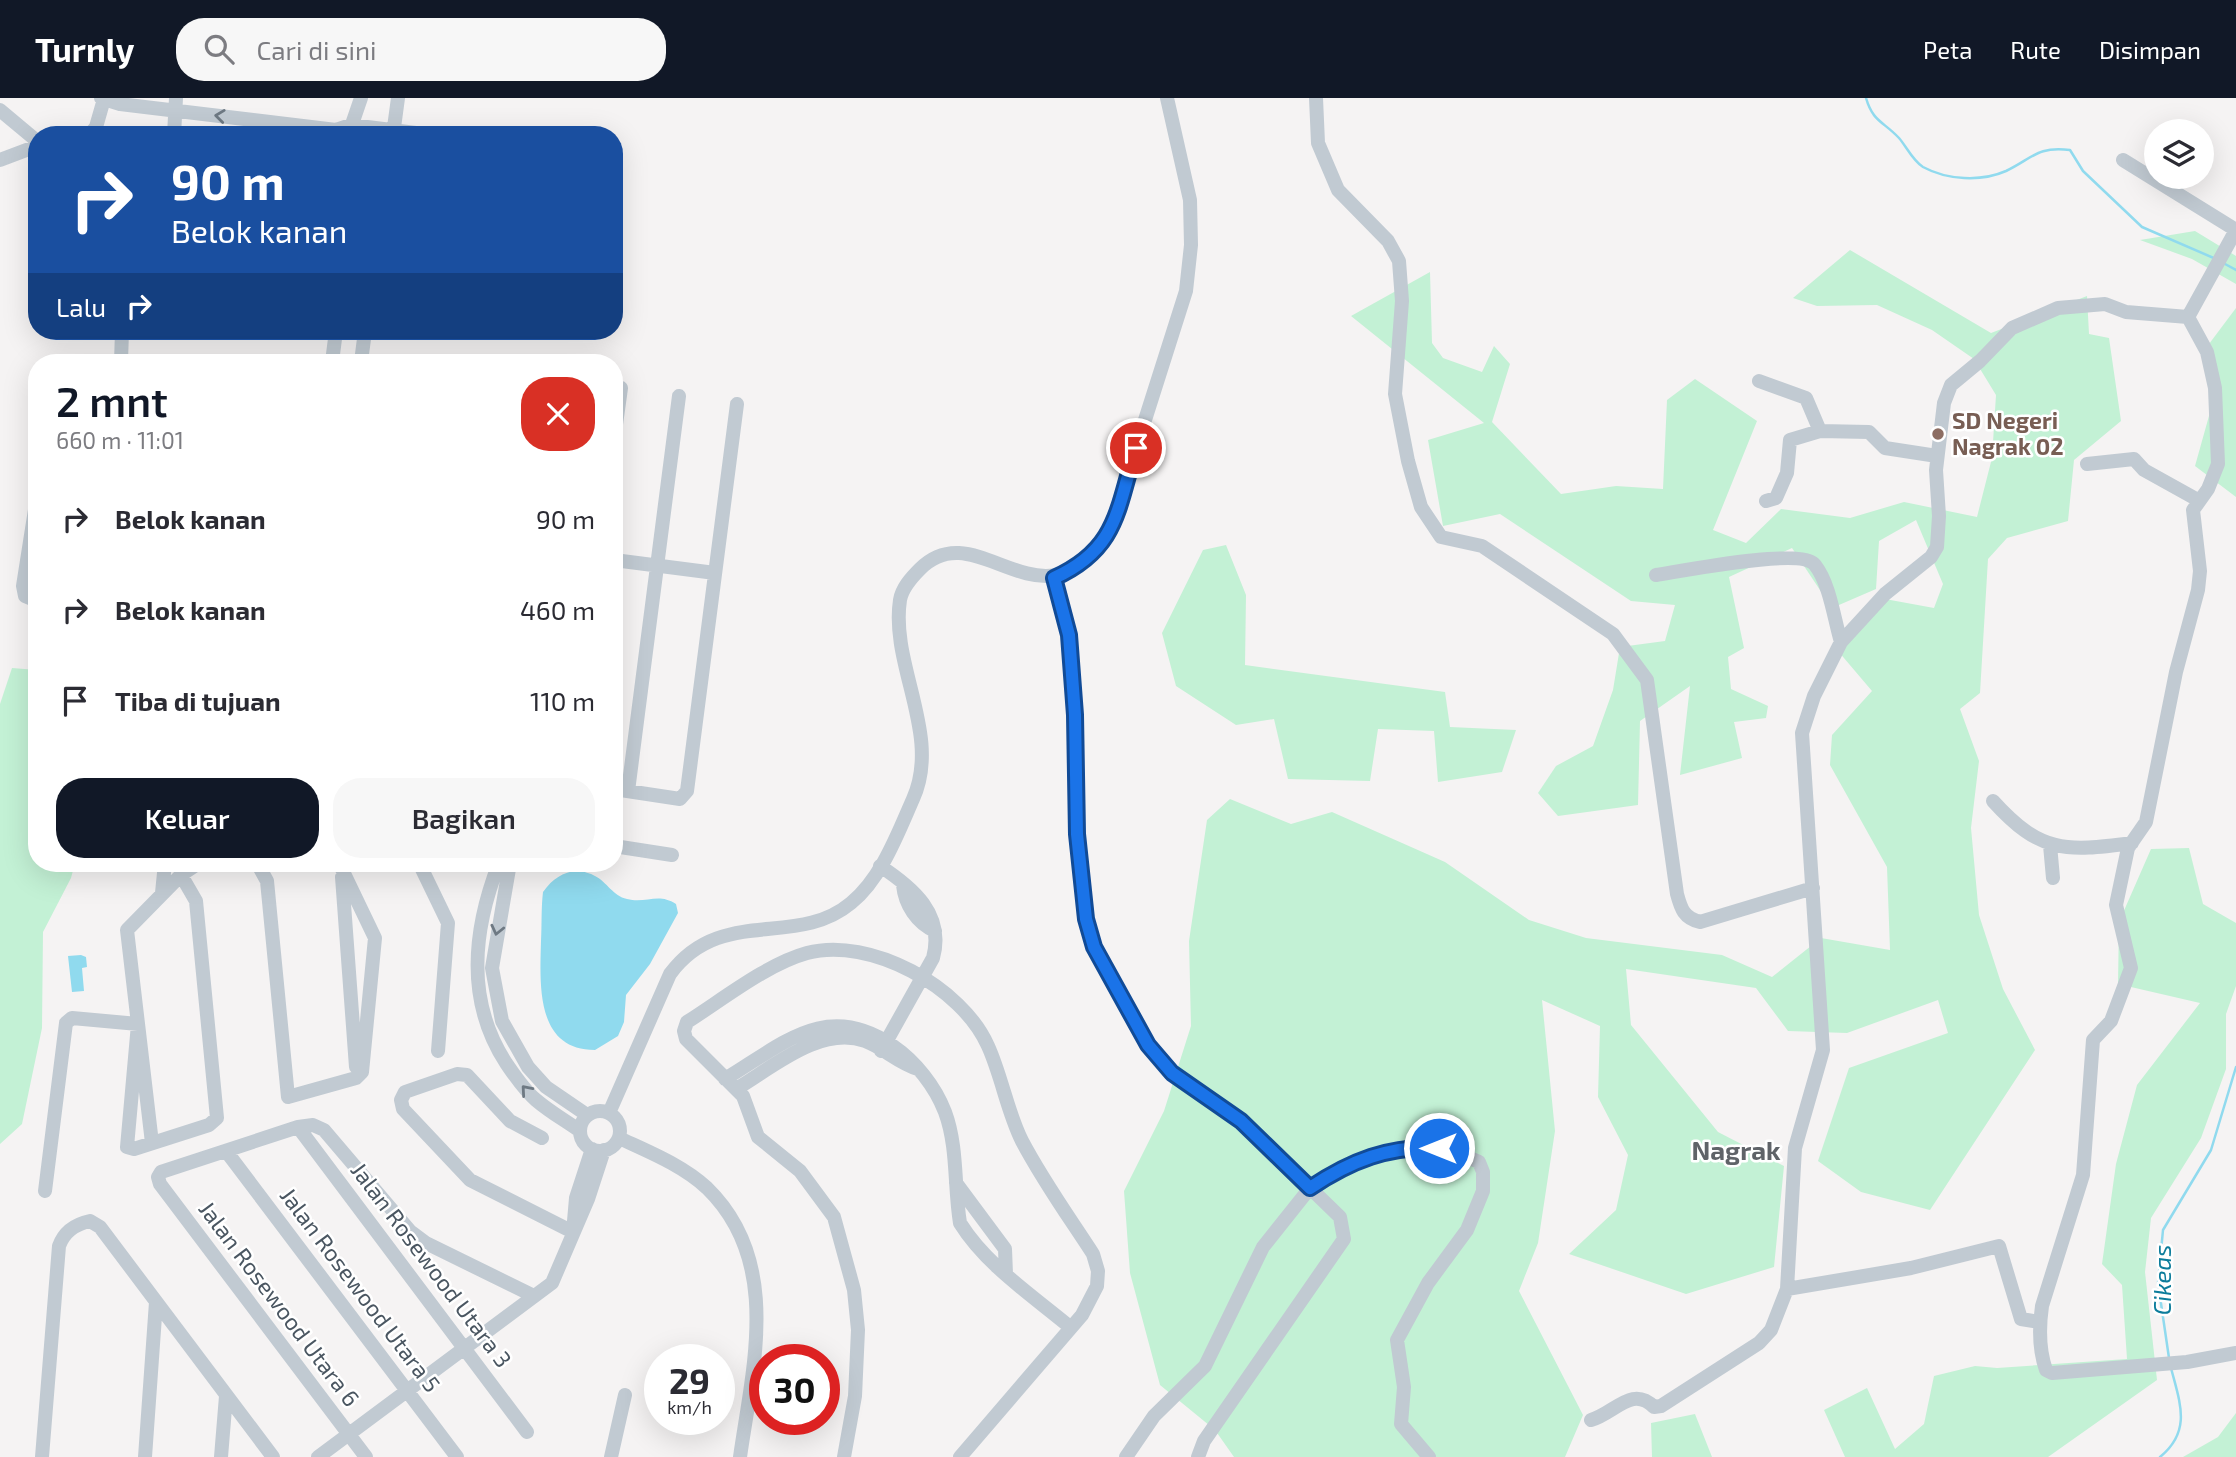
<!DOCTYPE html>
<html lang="id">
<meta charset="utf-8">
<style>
:root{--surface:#fff;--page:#f7f7f7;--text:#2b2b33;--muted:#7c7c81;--accent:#111827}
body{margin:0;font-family:"Exo 2",sans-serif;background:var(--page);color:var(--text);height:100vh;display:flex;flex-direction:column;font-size:26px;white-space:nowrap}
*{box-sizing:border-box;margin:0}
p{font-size:23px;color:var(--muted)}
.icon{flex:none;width:38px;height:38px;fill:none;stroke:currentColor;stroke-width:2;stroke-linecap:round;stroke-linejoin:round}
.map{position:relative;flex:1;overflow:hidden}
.details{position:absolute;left:28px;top:256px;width:595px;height:518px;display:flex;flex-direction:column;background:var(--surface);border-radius:28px;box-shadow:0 7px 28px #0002}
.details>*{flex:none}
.banner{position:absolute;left:28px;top:28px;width:595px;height:214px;border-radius:28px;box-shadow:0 7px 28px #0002;background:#1a4fa0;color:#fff;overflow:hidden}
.tools{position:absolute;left:2144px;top:21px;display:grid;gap:14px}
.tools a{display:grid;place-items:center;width:70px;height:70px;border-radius:50%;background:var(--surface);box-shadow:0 7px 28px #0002;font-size:35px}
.speed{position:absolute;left:644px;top:1246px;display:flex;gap:14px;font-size:35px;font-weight:700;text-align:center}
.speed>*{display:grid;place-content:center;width:91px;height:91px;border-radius:50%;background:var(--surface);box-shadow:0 7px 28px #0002;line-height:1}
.speed small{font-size:18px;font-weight:400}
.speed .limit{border:10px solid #d22;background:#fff;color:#111}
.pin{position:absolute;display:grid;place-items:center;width:60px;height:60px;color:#fff;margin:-30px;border:4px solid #fff;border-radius:50%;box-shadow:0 2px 7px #0007}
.me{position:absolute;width:77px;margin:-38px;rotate:270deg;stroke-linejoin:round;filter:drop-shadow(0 0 5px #0008)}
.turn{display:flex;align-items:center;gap:24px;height:147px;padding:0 28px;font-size:32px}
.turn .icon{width:91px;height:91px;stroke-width:2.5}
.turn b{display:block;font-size:49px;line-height:60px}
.then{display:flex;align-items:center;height:66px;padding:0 28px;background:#0003;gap:14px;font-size:26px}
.round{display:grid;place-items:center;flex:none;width:74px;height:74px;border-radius:28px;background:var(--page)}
.summary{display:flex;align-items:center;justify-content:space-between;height:119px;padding:0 28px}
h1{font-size:42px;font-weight:600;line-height:52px;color:var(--accent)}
.cta{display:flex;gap:14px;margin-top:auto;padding:14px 28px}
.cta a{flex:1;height:80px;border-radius:28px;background:var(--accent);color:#fff;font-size:28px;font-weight:600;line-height:80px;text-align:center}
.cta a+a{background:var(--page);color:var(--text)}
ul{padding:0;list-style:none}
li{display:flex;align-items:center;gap:21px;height:91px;padding:0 28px}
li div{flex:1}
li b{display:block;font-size:26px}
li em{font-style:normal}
header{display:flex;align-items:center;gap:42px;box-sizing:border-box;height:98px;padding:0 35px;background:var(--accent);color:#fff}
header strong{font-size:33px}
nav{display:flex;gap:38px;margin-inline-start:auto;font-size:24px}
.search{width:490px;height:63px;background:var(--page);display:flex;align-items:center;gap:18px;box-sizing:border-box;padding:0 24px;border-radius:28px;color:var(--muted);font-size:26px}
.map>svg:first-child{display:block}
.green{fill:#c3f1d5}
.water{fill:#90daee}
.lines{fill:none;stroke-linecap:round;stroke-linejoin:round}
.stream{stroke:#90daee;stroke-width:2.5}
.minor{stroke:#c1cad2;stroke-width:14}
.oneway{stroke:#6e7983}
.route-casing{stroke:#114b97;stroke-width:18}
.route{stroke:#1a73e8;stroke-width:12}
.education-dot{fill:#8d6e63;stroke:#fff;stroke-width:2.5}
.labels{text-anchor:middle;stroke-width:5;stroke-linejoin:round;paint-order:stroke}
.education-label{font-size:23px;font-weight:bold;fill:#785e54;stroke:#fff;text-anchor:start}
.street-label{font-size:23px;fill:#4a5661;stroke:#fff}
.water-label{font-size:24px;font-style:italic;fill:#0c7c9b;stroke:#fff}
.quarter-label{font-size:26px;font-weight:bold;fill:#5f6368;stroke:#fff}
</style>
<header>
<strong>Turnly</strong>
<div class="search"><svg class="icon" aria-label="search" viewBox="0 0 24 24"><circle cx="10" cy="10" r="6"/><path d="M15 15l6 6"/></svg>Cari di sini</div>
<nav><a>Peta</a><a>Rute</a><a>Disimpan</a></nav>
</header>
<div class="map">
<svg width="2236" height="1359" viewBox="0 0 2236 1359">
<rect width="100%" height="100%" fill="#f5f3f3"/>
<path class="green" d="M2195 133 2236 158V186L2192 161 2140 142Z
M1850 152 1991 235 2087 198 2089 236 2109 240 2121 323 2074 362 2068 423 2007 440 1988 461 1980 595 1960 611 1979 663 1971 730 1979 817 2003 891 2035 952 1930 1112 1861 1094 1818 1063 1849 970 1948 935 1938 902 1847 935 1788 933 1756 890 1626 871 1631 927 1718 1034 1784 1068 1774 1169 1686 1196 1569 1156 1616 1112 1628 1057 1598 999 1600 928 1542 902 1555 1033 1538 1145 1519 1193 1583 1317 1565 1359H1234L1215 1332 1160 1287 1130 1175 1124 1093 1164 1013 1191 928 1189 843 1207 722 1230 701 1291 726 1332 714 1445 764 1529 822 1586 840 1722 857 1772 879 1821 840 1890 852 1887 769 1830 667 1832 637 1872 593 1838 553 1885 501 1934 510 1943 486 1916 422 1879 443 1876 491 1832 510 1792 450 1729 479 1744 550 1728 559 1731 591 1768 608 1766 620 1734 624 1742 660 1680 677 1690 588 1640 623 1638 707 1558 718 1538 695 1556 668 1593 648 1613 592 1620 549 1665 543 1675 507 1631 503 1500 416 1443 428 1428 342 1484 325 1351 218 1430 174 1432 245 1443 260 1482 274 1494 248 1510 266 1492 324 1561 396 1616 388 1663 391 1667 302 1695 281 1757 323 1713 432 1746 445 1781 411 1850 420 1904 404 1977 419 1992 360 1996 297 1974 261 1932 232 1877 207 1817 208 1793 200Z
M2236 210V399L2195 368 2214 300 2206 250Z
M1226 447 1246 497 1245 567 1445 594 1450 629 1516 632 1502 674 1438 684 1434 633 1378 631 1370 683 1288 681 1274 621 1236 627 1176 588 1162 535 1203 452Z
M12 570 37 572V765H75L71 780 43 834 42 930 22 1026 0 1046V606Z
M2189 750 2203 806 2236 825V888L2226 916V971L2201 1040 2151 1120 2145 1174 2157 1282 2048 1359H1845L1824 1312 1867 1290 1895 1351 1924 1326 1934 1278 1975 1268 1997 1270 2127 1261 2122 1187 2102 1166 2116 1066 2137 987 2200 905 2118 886 2119 824 2151 751Z
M2236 1315V1359H2183L2218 1339Z
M1695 1316 1712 1359H1652L1651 1325Z"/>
<path class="water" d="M578 772C584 774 590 775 595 778 607 784 613 798 627 801 646 806 658 794 676 806L678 815 650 866 626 897 624 924 618 938 595 952C535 952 540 886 541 843 542 826 541 811 543 794 553 780 562 775 578 772Z
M81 857 86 859 87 869 82 870 84 893 72 894 68 858Z"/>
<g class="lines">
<path class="stream" d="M1866 0C1873 24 1883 23 1899 40 1906 48 1913 63 1923 69 1947 82 1981 84 2006 73 2033 60 2037 48 2070 52L2083 73 2142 129 2216 161
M2225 166 2236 172
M2169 1260 2158 1185 2163 1132 2211 1052 2236 969
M2160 1359C2192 1333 2180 1305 2171 1270"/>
<path class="minor" d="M101 0 120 6 336 32 343 37
M1316 0 1318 45 1338 92 1388 143 1399 163 1402 203 1395 296 1408 363 1421 409 1441 439 1482 448 1613 536 1647 582 1677 796C1681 811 1684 820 1700 824L1813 790
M0 12 37 43
M336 32 351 27 432 37
M349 35 361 0
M89 37 96 29 104 1
M174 37 176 0
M393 37 398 0
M0 62 37 48
M2123 62 2236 132
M2188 219 2207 254 2215 290 2218 366 2208 391 2193 412 2200 473 2198 492 2176 574 2146 724 2128 750 2116 807 2131 870 2111 923 2093 942 2083 1077 2042 1208C2039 1229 2039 1252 2046 1272L2052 1275 2187 1264 2236 1255
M2188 219 2236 132
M121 264 122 233
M332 264 336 233
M361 264 365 233
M1759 283 1806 300 1820 333 1869 334 1885 350 1937 358
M614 341 621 290
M2087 366 2134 361 2144 372 2198 402
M37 399 23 488 25 498 37 503
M1766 403 1776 400 1787 375 1790 342 1820 333
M614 462 715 475
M1656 477C1682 473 1801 449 1815 467 1830 486 1834 521 1841 544
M1054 480 1069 537 1075 617 1077 736 1086 821 1094 849 1148 948 1172 975 1241 1023 1340 1119 1344 1141 1204 1343 1198 1359
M614 691 680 701 687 693 737 306
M628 693 679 298
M1993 703C2040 755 2065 754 2132 745
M2050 747 2053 780
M614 748 672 757
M257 765 267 783 288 999 356 980
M339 765 375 840 362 974 356 980
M419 765 448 825 438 953
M499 765C473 832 465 902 506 965 515 978 524 992 536 1002 550 1014 566 1023 580 1033
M510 765 492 870 502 923 528 969 546 989 587 1017
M880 768C912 789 945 816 933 860L881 953
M342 779 356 969
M903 787C905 807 917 825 935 833
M162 795 165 765
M725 981C783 946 827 902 893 948 915 963 935 988 945 1014 958 1049 954 1089 960 1125 986 1167 1033 1198 1070 1229
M736 991C772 970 820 927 865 943 884 950 898 965 918 971
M580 1033a20 20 0 1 1 40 0a20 20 0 1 1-40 0Z
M609 1015 670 876C721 807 796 851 851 805 881 781 898 735 913 701 942 637 890 567 900 502 902 490 911 480 920 471 979 412 1044 544 1111 429L1186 193 1191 147 1190 102 1167 0
M298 1029 527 1334
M542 1040 510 1023 467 977 457 976 405 994 401 1002 403 1011 470 1082 573 1134
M619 1040C649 1054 682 1067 707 1090 782 1163 753 1268 740 1359
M152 1045 127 832 181 777 199 765
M226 1053 457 1359
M956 1085 1005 1151 1006 1176
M45 1093 66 925 72 920 138 926 127 1049 134 1051 209 1027 217 1020 196 803 181 777
M574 1123 576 1100 592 1051
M1787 1191 1911 1170 1999 1148 2021 1221 2040 1224
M1591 1322C1615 1315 1632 1287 1654 1309L1661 1308 1759 1245 1771 1232 1787 1191 1795 1050 1823 952 1802 635 1814 598 1841 544 1885 496 1931 459 1937 449 1939 418 1936 372 1944 305 1951 287 1980 263 2012 230 2058 210 2105 206 2126 214 2188 219
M42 1359 59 1148C64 1134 76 1126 90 1123L100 1129 273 1359
M145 1359 156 1204
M221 1359 226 1298
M318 1359 552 1185 588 1101 604 1052
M366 1359 160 1086 158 1079 161 1074 298 1029 313 1027 324 1032 410 1133 426 1145 534 1198
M611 1359 625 1297
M844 1359 855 1298 858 1232 854 1192 834 1119 800 1073 758 1039 743 998 686 941 684 933 687 924C722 902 767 866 807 855 870 838 962 889 988 948 1002 979 1007 1013 1022 1043 1043 1083 1069 1119 1093 1156L1098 1173 1097 1188 1082 1217 960 1359
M1126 1359 1154 1318 1205 1268 1263 1149 1310 1090 1347 1067 1377 1057 1419 1049 1451 1052 1479 1064 1483 1074V1093L1467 1132 1428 1185 1397 1242 1404 1289 1401 1326 1429 1359"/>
</g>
<defs><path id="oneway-chevron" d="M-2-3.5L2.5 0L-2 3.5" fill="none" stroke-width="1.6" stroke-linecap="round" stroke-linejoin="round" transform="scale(1.75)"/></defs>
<g class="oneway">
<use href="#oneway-chevron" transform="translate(220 18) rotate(-173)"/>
<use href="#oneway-chevron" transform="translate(497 832) rotate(103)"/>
<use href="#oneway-chevron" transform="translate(526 992) rotate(-131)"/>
</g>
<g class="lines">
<defs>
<path id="route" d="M1136 350C1117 411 1118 451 1054 480L1069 537 1075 617 1077 736 1086 821 1094 849 1148 947 1172 975 1241 1023 1310 1090C1350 1063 1390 1047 1439 1050"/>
</defs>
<use href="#route" class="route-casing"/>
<use href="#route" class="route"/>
</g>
<circle class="education-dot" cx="1938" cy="336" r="7"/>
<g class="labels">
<g class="education-label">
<text x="1952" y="331">SD Negeri<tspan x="1952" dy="26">Nagrak 02</tspan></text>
</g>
<g class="street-label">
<text transform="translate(431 1167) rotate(53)" y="8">Jalan Rosewood Utara 3</text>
<text transform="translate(360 1192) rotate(53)" y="8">Jalan Rosewood Utara 5</text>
<text transform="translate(279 1206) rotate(53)" y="8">Jalan Rosewood Utara 6</text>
</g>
<g class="water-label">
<text transform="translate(2163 1182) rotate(-90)" y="8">Cikeas</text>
</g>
<g class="quarter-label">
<text x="1736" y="1062">Nagrak</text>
</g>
</g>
</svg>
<div class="tools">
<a><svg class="icon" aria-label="layers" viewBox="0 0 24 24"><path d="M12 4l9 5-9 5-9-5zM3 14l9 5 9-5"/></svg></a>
</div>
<div class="speed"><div>29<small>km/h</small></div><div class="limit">30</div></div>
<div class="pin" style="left:1136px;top:350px;background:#d93025"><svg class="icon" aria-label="arrive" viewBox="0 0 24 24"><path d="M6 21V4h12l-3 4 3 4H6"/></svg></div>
<svg class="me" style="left:1439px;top:1050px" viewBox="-20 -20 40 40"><circle r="17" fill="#1a73e8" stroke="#fff" stroke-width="3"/><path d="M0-11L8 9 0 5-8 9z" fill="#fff"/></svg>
<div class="banner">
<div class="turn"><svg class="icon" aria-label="right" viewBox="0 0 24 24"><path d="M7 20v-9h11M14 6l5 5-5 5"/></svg><div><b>90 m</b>Belok kanan</div></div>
<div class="then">Lalu<svg class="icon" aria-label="right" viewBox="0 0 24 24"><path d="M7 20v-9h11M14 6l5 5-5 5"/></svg></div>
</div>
<section class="details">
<div class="summary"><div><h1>2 mnt</h1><p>660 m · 11:01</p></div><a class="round" style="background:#d93025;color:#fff"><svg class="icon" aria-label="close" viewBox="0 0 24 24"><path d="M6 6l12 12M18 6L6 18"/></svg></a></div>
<ul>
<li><svg class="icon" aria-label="right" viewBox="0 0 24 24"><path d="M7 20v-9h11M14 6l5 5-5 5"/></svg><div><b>Belok kanan</b></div><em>90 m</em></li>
<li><svg class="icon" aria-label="right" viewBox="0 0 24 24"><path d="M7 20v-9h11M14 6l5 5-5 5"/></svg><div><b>Belok kanan</b></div><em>460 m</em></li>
<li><svg class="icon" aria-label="arrive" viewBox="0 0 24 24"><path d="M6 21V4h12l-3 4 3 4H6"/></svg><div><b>Tiba di tujuan</b></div><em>110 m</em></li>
</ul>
<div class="cta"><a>Keluar</a><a>Bagikan</a></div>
</section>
</div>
